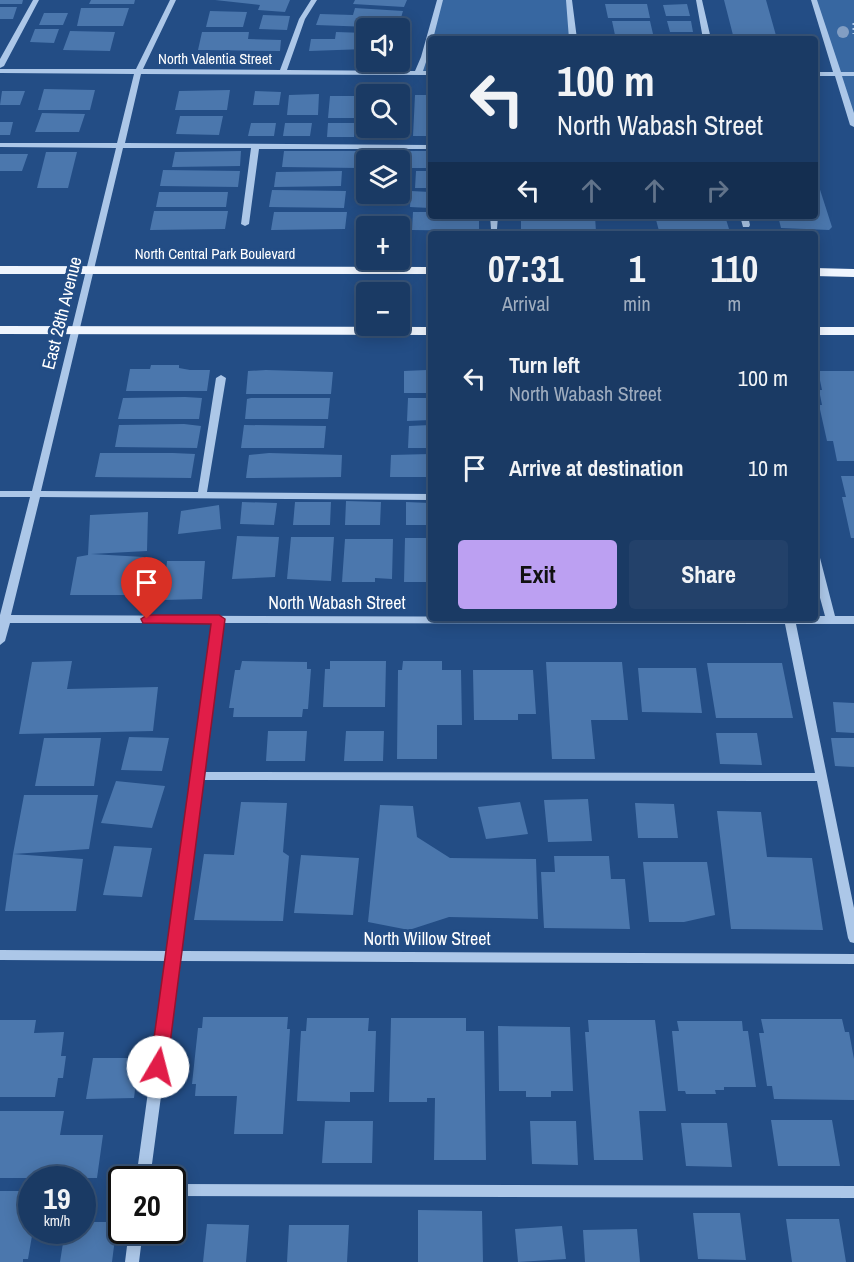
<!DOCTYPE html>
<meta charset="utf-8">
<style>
:root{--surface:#1a3a64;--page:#23416a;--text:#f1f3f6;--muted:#9fadbf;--line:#385478;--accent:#bca0f2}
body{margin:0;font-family:"Archivo Narrow",sans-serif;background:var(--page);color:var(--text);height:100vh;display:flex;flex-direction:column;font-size:22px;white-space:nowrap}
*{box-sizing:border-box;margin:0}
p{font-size:20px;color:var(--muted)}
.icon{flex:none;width:33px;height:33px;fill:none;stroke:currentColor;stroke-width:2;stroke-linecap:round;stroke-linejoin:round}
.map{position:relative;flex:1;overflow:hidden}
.side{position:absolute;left:428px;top:231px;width:390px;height:390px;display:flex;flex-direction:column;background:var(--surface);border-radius:6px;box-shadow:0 3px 15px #0003,0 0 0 2px var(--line)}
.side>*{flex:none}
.top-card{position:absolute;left:428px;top:36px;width:390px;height:183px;border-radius:6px;box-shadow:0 3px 15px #0003,0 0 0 2px var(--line);background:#1a3a64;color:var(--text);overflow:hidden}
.buttons{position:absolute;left:356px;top:18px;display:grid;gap:12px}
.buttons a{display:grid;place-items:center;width:54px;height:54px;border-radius:6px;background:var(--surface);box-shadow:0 3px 15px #0003,0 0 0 2px var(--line);font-size:30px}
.speed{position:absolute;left:18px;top:1166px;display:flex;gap:12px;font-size:30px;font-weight:700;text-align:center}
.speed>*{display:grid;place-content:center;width:78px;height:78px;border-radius:50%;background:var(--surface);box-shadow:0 3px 15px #0003,0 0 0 2px var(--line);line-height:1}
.speed small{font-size:15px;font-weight:400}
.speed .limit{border:3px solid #111;border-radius:9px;background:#fff;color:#111}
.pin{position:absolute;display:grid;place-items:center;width:51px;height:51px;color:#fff;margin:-62px -26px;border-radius:50% 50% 50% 0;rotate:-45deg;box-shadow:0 0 6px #0007}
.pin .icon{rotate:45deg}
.me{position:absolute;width:66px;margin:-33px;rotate:8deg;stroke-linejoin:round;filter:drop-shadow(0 0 4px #0008)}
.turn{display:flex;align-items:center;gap:21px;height:126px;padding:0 30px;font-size:27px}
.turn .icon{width:78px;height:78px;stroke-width:2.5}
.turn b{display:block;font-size:42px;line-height:51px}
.lanes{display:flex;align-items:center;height:57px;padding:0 30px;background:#0003;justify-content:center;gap:30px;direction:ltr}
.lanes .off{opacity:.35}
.eta{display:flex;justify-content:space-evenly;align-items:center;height:102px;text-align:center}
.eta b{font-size:36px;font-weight:700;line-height:42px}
.primary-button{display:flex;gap:12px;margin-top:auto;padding:12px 30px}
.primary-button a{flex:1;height:69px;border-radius:6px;background:var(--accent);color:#111;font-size:24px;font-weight:700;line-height:69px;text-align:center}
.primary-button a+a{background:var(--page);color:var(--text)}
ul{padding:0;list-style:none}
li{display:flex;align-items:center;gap:18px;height:90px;padding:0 30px}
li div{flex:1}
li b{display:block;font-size:22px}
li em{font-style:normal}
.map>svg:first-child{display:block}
.green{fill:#3767a1}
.building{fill:#4b77ad}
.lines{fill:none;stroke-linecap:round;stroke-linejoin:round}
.path{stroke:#acc7e8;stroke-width:3;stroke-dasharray:2 3;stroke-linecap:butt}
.minor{fill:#acc7e8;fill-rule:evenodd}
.major{fill:#eff5fe;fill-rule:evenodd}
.tree{fill:#829ec3}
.route{fill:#e11d48;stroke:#92132f;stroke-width:1.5}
.labels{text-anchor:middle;stroke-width:6;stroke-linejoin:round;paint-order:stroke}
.far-street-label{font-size:15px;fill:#fff;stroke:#234d85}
.street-label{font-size:18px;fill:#fff;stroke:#234d85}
</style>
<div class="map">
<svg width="854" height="1262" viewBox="0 0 854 1262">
<rect width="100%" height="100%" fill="#234d85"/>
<path class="green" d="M440 0H569L573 39H430V73H418Z
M814 0H854V125Z"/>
<path class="building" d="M0 0H23L22 4H0Z
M91 0H135L134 4H89Z
M215 0H290L285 12 258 10 260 5Z
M355 0H407L404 7 353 4Z
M724 0H766L777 39H734Z
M605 4H647L650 18H608Z
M687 4 690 16H666L663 5Z
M0 7H17L13 19H0Z
M81 8H129L123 26H77Z
M355 8 403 11 398 28 316 25 320 14 353 15Z
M210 11 247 12 243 27H206Z
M44 13H68L63 25H39Z
M263 15 290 16 287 30 259 29Z
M612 21H650L653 34 615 35Z
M667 21H691L693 32H670Z
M35 29H59L54 43 30 42Z
M70 31 115 32 110 51 63 50Z
M202 32H249L248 39 281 40 280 51 198 50Z
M336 32 366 33V49L309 51 311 39H335Z
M44 89 95 90 90 110H38Z
M230 90 227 110H175L179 91Z
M2 91H25L20 105H0Z
M255 91 281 92 279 105H253Z
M319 94 318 115H287L289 95Z
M399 95H406L405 117H399Z
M415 95H430L428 123H430V136H413Z
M330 96H362L360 118H328Z
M42 113 85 114 79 132H35Z
M180 116H223L219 135 176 134Z
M0 122H13L10 135H0Z
M251 123H276L274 136H248Z
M285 123H312L310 136H283Z
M328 123H355L354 137H327Z
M367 128H395V136L367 137Z
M241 151 240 166 172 167 175 152Z
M284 151H360L359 168 282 167Z
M400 151H430V168H399Z
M46 152H77L68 188H37Z
M0 154H28L22 171H0Z
M163 170 240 171 238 187 160 186Z
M342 171 341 186 274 187 276 172Z
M416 171H430V188H415Z
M814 171 832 227 829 230 781 228 778 216H814Z
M272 190 346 191 344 208 269 207Z
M411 191 430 192V208L410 207Z
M159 192H228L226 207H156Z
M154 211H228L225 229 150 230Z
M274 212H347L345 229 271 230Z
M413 212H430V216H479V231L412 230Z
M521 216H595L596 232 521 230Z
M655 216H725L729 229 659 231Z
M151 365H179V368L190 370H210L207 391H126L130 369H150Z
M266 370 333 372 331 394H246L248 371Z
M427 370H430V393H404V371Z
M818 371H854V461H837L833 441H827L819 405H822L819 390H822Z
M185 397 202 398 199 419H118L123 398Z
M251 398H330L328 419H245L247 399Z
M408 398H430V420L407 421Z
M184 424 201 426 197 448 115 447 119 425Z
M244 425 326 426 324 448H241Z
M430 425V448H408L409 426Z
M100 453H173L195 454 191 478 95 477Z
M269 453 342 455 341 477 246 478 249 455Z
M430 454V477H390L391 455Z
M841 476H854V538H851L842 497H846Z
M346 501 381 502 380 525H345Z
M242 502 277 503 274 525 240 524Z
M295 502H331L330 525H293Z
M406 502 430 503V525H406Z
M219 505 221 529 178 534 181 511Z
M148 512 147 551 91 554 144 557 138 595H70L77 557 88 555 90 515Z
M237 536 279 537 275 577 232 579Z
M291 537H334L331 581 287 579Z
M405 538H430V582H404Z
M345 539H393L392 579 375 578V582H342Z
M167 561H205L202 599 163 600Z
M72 661 67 689 158 687 153 731 19 734 32 662Z
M242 661 307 662V669H311L308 709H303L302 717H233L234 708H229L235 670H240Z
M330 661H386L385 707H323L325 669H330Z
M403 661H442V670H461L462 725H437V759H397L398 670H402Z
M546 662H622L628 720H591L595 759H552Z
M707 663H782L793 718H716Z
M638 668H696L702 713 642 712Z
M473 670H533L536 714H518V720H474Z
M833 702 854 703V733L836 732Z
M268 731H307L305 761H266Z
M346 731H384L383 761H344Z
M716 733H757L762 765 720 764Z
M129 737 169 738 162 771 121 770Z
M44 738H101L94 786H35Z
M831 738H854V767L835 766Z
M116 781 165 786 152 828 101 823Z
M24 795H98L89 849 13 854 83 859 76 911H5L13 854Z
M588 799 592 841 548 842 544 800Z
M241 802 287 803 283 852 289 856 283 921 194 920 204 854 234 855Z
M520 802 528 834 486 839 478 807Z
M635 803 674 804 678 838H638Z
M380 805 413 806 417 837 450 858 536 859 538 919 449 917 409 930 368 922Z
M717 811 761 812 767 857 812 858 823 930 731 929Z
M114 846 152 848 142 897 103 895Z
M301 855 359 858 353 915 294 913Z
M554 856H609L611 879H625L630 929 544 928 541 872H555Z
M643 862H707L715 915 684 922H649Z
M203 1017H288L287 1029H290L283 1134H234L237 1096H195L196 1084H192L198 1028H202Z
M307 1018H369L368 1031H376L374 1092H350V1102L297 1101 301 1031H306Z
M391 1018H466V1031H484L486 1160H434L435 1098H427V1102H389Z
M761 1019H842L845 1032H849L854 1059V1100L774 1099 772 1086H767L759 1033H764Z
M0 1020H36L34 1033 64 1032 61 1056H66L63 1078H58L55 1097H0Z
M588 1020H655L666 1111H639L643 1160H594L585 1032H589Z
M677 1021H742L743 1031H748L756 1087H724V1090H715L716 1094H686L685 1091H678L672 1031H679Z
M498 1026 570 1027 573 1091H551V1097H526V1091H499Z
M93 1058H139L134 1098 86 1099Z
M0 1111H64L60 1135H103L97 1178H0Z
M771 1120H832L840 1166H778Z
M325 1121H373L372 1163H322Z
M530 1121H576L578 1165 532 1164Z
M681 1123H727L732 1167 686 1166Z
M0 1191H31L26 1221H30L29 1229 33 1230 28 1259H23V1262H0Z
M418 1210 482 1211 483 1262H418Z
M693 1213H740L746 1260 698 1259Z
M786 1219H839L846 1262H792Z
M82 1222H117L112 1262H60L65 1230H82Z
M207 1224 249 1225 246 1262H203Z
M289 1225H349L347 1262H287Z
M562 1226 566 1259 518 1262 515 1229Z
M637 1229 640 1262H585L583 1230Z"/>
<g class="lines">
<path class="path" d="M854 23V34"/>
<path class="minor" d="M33 0H39L4 66 0 68V59Z
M170 0H176L143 69 280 70 299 19 311 0H317L305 19 287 70 415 71 421 57 437 0H443L433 39H430V50L423 71H430V75L141 74 125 143 430 145V149H259L249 224 245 226 241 224 251 148H123L41 491 198 492 216 378 221 375 226 378 207 492 430 494V500L40 497 11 615 814 618V616H825L814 576V551L819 554 835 616H854V624H796L854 908V943L850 942 848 938 817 781 203 780 180 951 854 954V964L179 961 150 1179H136L166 961 0 960V950L168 951 213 623H10L5 641 0 645V615L30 497H0V491H32L116 148 0 147V143H117L134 74 0 73V69H136ZM224 623 785 624 815 773 204 772Z
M566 0H572L577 39H569Z
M696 0H702L711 39H703Z
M811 0H817L841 72H854V76H842L854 113V127L850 125 835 76H814V72H833Z
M490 216H498L497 229H491Z
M740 216H748L750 225 749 227H743Z
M172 1184 854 1186V1198L172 1196Z
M129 1230H143L139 1262H125Z"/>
<path class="major" d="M0 266 430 267V274H0Z
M814 268 854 269V277L814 276Z
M0 326 430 327V335L0 334Z
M814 327H854V335H814Z"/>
</g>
<circle class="tree" cx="843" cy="32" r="6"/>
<path class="route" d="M147 615H219L225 619 167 1067 164 1073 158 1075 152 1073 150 1067 211 624 143 623 141 619Z"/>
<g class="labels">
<g class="far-street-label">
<text x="215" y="64">North Valentia Street</text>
<text x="215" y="259">North Central Park Boulevard</text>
</g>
<g class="street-label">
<text transform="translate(62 313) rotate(-76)" y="6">East 28th Avenue</text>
<text x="337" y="609">North Wabash Street</text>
<text x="427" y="945">North Willow Street</text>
</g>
</g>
</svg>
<div class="buttons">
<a><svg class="icon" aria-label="sound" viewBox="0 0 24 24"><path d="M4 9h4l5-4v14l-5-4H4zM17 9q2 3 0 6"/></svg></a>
<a><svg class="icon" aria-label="search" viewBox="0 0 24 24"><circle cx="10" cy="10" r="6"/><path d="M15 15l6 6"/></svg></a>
<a><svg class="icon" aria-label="layers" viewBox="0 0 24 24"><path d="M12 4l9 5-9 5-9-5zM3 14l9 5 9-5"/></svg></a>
<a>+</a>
<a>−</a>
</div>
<div class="speed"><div>19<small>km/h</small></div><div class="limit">20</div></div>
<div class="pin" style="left:147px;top:619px;background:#d93025"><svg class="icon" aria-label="arrive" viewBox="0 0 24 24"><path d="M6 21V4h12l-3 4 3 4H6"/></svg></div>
<svg class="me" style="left:158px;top:1067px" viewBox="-20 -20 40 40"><circle r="19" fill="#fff"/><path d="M0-13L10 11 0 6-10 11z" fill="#e11d48"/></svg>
<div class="top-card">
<div class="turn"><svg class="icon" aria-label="left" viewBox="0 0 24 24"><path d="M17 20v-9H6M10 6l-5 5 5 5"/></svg><div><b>100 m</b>North Wabash Street</div></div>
<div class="lanes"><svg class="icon" aria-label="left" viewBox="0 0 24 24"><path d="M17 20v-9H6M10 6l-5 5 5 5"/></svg><svg class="icon off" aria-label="ahead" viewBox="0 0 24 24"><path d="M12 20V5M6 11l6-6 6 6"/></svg><svg class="icon off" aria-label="ahead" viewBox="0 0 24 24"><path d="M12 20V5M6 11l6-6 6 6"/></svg><svg class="icon off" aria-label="right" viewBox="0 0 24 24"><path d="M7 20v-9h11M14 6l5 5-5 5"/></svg></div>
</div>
<section class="side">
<div class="eta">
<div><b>07:31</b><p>Arrival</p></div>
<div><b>1</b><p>min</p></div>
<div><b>110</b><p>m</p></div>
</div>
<ul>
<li><svg class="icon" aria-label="left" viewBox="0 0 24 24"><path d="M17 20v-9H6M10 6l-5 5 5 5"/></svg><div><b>Turn left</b><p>North Wabash Street</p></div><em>100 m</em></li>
<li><svg class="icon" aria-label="arrive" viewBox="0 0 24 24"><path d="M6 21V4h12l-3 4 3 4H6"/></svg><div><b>Arrive at destination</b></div><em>10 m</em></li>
</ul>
<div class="primary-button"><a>Exit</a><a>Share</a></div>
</section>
</div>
